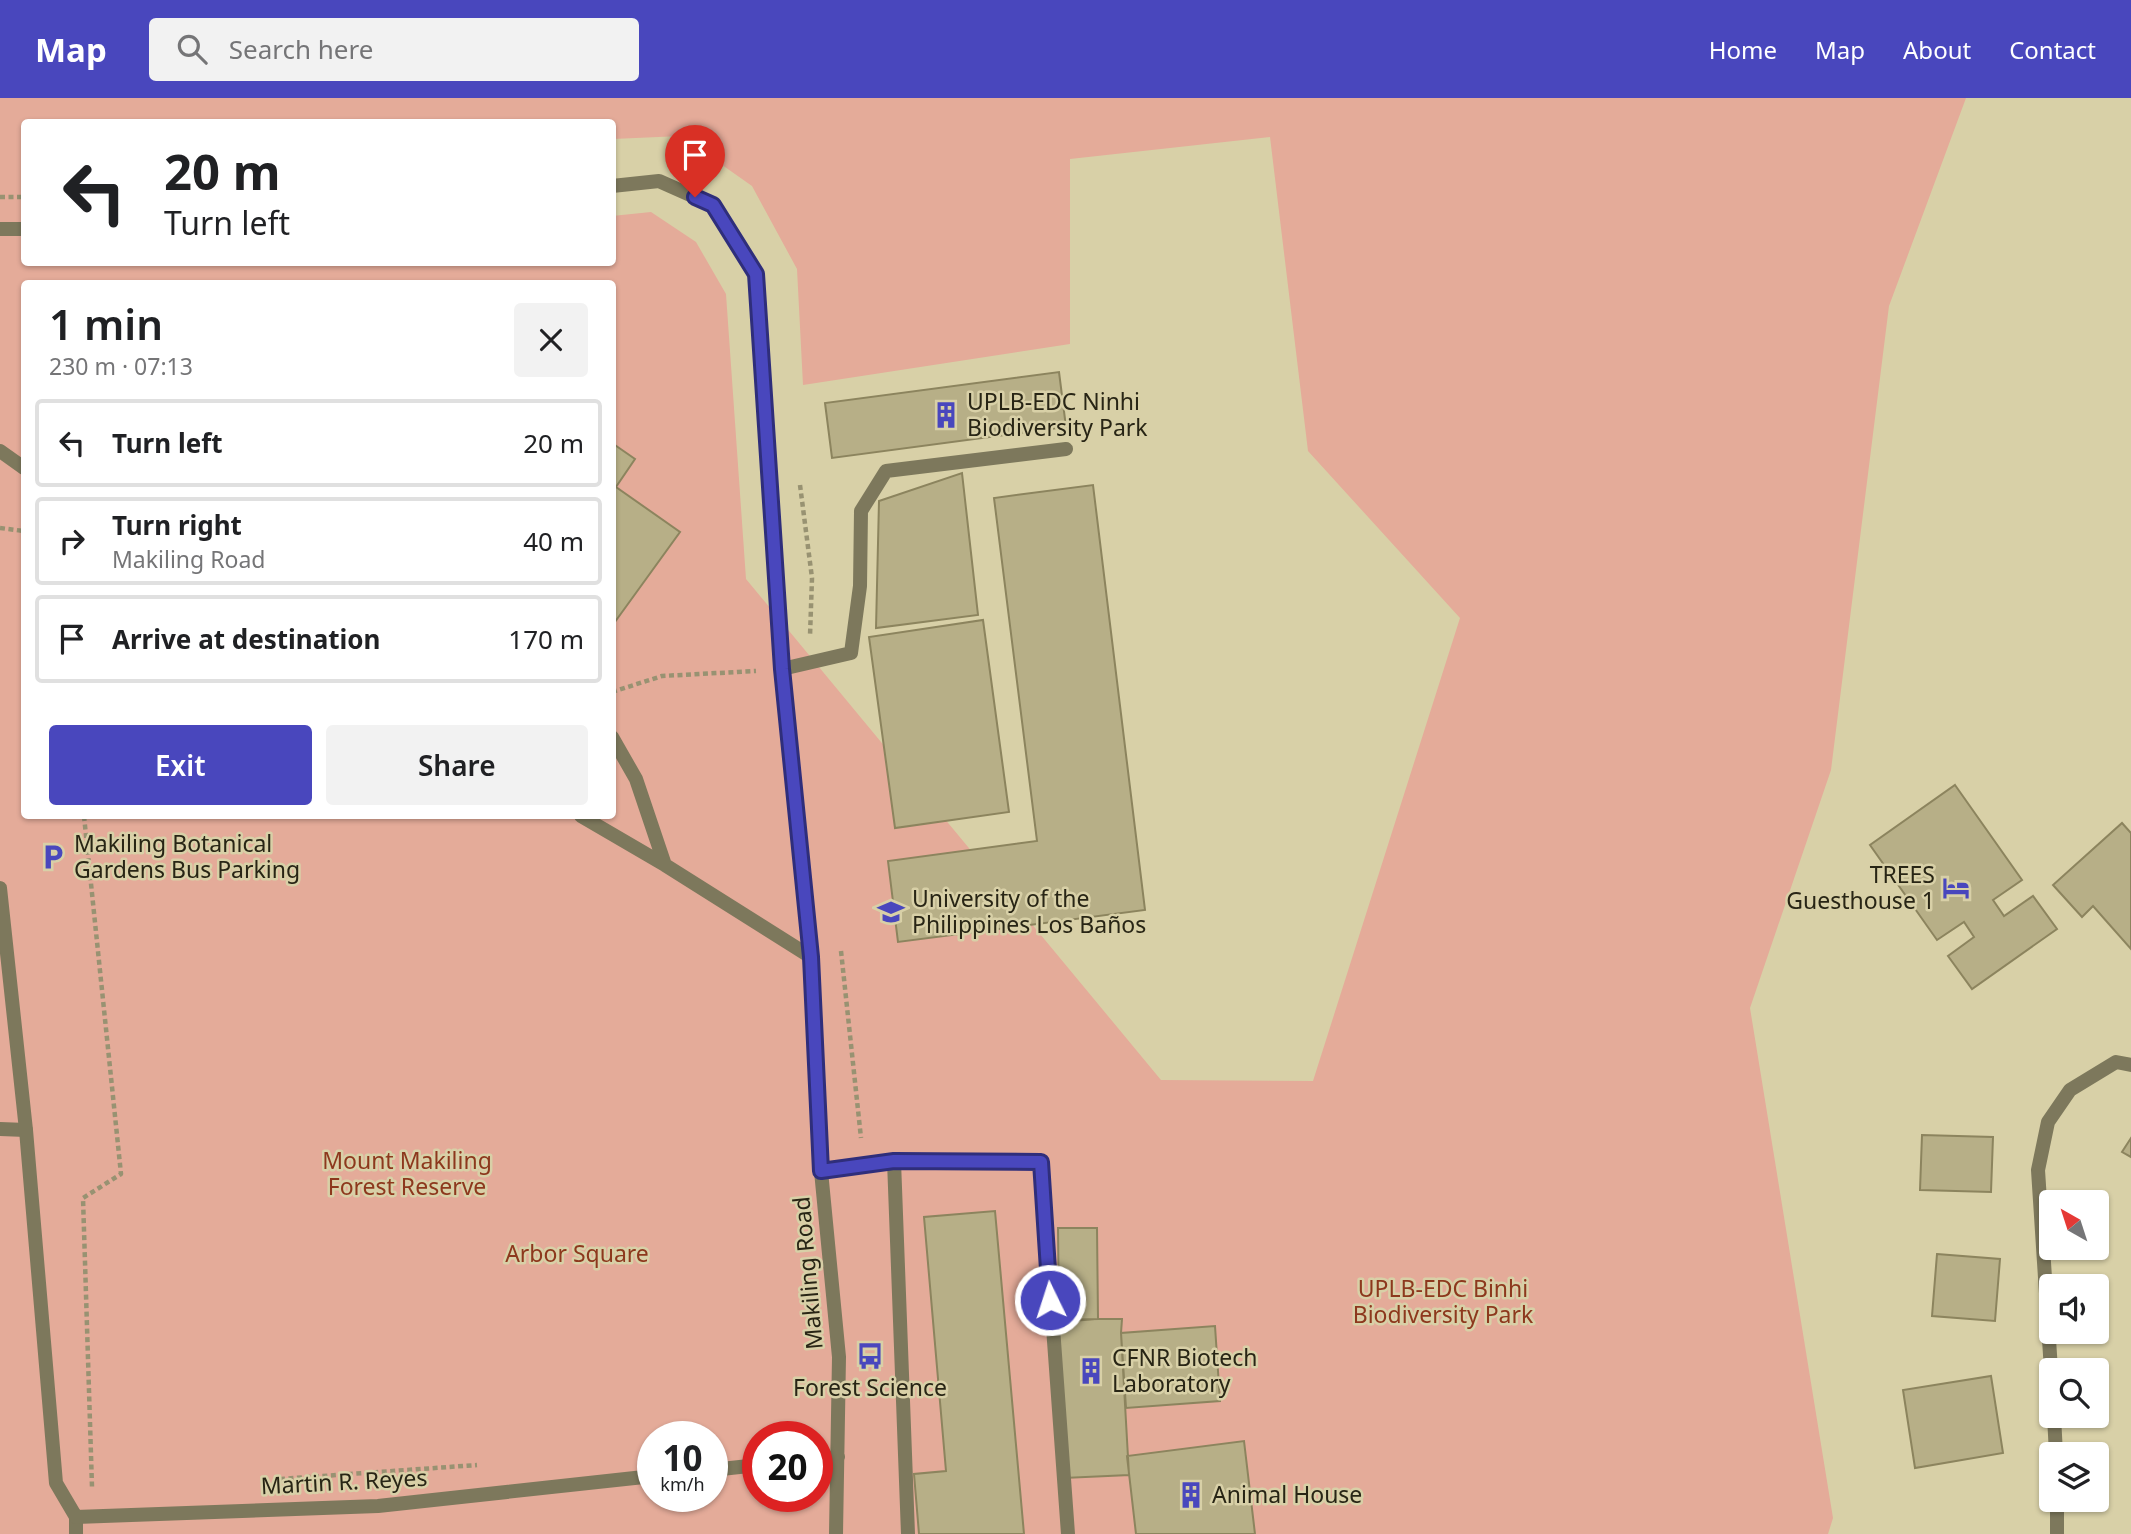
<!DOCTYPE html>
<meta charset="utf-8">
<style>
:root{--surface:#fff;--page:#f2f2f2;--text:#202124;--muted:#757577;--line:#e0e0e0;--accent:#4947bd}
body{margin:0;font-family:"Noto Sans",sans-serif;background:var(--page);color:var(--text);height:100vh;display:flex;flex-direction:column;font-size:26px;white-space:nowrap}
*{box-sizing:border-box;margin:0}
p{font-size:23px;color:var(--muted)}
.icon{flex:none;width:38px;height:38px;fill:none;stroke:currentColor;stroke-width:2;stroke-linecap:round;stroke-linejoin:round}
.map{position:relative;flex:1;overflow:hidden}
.side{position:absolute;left:21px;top:182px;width:595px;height:539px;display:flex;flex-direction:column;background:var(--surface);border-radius:7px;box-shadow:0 2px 5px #0004}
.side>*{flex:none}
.guide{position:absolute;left:21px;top:21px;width:595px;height:147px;border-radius:7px;box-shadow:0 2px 5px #0004;background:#fff;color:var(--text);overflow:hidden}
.needle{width:46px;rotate:321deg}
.buttons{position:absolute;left:2039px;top:1092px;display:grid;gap:14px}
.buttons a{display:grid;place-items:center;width:70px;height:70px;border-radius:7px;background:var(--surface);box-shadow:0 2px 5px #0004;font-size:35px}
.speed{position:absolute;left:637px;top:1323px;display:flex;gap:14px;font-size:35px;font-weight:700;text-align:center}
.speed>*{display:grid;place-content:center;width:91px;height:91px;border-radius:50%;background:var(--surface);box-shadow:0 2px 5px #0004;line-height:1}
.speed small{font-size:18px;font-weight:400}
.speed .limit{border:10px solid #d22;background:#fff;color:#111}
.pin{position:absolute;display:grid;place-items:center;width:60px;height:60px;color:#fff;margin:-72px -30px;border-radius:50% 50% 50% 0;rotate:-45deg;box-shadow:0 0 7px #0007}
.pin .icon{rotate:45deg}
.me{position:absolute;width:77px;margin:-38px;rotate:356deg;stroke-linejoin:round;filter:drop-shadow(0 0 5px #0008)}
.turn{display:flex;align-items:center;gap:24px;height:147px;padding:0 28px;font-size:32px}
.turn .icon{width:91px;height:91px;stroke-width:2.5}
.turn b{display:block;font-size:49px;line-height:60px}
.round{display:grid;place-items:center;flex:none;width:74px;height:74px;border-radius:7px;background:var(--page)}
.overview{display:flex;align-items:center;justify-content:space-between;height:119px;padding:0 28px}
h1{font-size:42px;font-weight:600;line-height:52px}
.action{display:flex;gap:14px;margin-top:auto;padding:14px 28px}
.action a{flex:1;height:80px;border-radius:7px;background:var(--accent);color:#fff;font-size:28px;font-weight:600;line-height:80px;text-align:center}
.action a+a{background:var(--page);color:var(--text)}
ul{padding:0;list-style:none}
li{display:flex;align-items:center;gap:21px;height:88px;margin:0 14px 10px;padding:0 14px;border:4px solid var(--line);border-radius:7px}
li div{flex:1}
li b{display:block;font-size:26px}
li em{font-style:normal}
header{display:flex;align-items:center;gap:42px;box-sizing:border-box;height:98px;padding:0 35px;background:var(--accent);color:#fff}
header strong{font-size:33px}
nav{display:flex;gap:38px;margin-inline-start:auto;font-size:24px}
.search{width:490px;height:63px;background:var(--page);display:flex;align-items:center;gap:18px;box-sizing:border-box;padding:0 24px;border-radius:7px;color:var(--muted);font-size:26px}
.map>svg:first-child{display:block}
.green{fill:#e4ab99;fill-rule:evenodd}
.building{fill:#b7af87;stroke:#8c845e;stroke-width:2}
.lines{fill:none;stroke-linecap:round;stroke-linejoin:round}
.path{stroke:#989272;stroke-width:4.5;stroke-dasharray:5 3.5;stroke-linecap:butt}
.lane{stroke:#7d785c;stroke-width:14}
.street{stroke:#7d785c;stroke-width:14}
.route-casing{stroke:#2f2e7b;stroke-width:18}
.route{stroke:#4947bd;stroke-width:12}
.labels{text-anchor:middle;stroke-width:5;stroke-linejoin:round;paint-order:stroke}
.poi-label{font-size:23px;fill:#282515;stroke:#d8d0a7;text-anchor:start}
.park-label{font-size:23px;fill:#8d381d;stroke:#d8d0a7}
.street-label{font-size:23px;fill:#282515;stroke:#d8d0a7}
</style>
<header>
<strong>Map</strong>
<div class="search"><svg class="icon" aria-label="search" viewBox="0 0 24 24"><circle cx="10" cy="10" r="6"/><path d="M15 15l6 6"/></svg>Search here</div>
<nav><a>Home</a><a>Map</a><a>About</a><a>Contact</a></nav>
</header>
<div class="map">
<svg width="2131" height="1436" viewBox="0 0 2131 1436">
<rect width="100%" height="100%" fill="#d8d0a7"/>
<path class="green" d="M0 0H1966L1889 208 1831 672 1750 910 1833 1420 1828 1436H0ZM24 24H612L613 41 681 38 752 88 797 171 803 287 1070 246V61L1270 39 1308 353 1460 520 1313 983 1161 982 746 481 726 196 696 144 651 114 612 118V164H24ZM24 186H612V718H24ZM653 1339H712V1398H653ZM758 1339H817V1398H758Z"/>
<path class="building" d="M1059 274 1066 329 832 360 825 305Z
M612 345 635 361 616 389 680 434 612 528Z
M962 375 978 517 876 530 879 403Z
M1093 387 1145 812 898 844 888 763 1037 743 994 400Z
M983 522 1009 714 895 730 869 539Z
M1955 687 2022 782 1993 802 2004 818 2033 798 2057 831 1972 891 1948 858 1974 839 1964 824 1937 842 1870 747Z
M2122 725 2131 735V851L2093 808 2082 819 2053 787Z
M1922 1037 1993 1039 1991 1094 1920 1092Z
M2131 1040V1059L2122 1054Z
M995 1113 1024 1436H919L914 1376 946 1373 924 1119Z
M1058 1130H1097L1098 1221 1059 1222Z
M1937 1156 2000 1161 1995 1223 1932 1218Z
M1098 1221H1122L1121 1235 1129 1377 1064 1380 1057 1224Z
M1215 1228 1220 1303 1126 1310 1121 1235Z
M1991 1278 2003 1355 1915 1370 1903 1292Z
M1244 1343 1255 1436H1136L1127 1358Z"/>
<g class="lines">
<path class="path" d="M0 99H24
M800 387 812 480 810 538
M0 430 24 433
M612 594 662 578 756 573
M84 718 121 1076 83 1100 92 1389
M841 853 861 1040
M280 1381 477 1367"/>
<path class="lane" d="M0 353 24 370
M782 571 851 555 860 488 861 413 886 373 1066 351
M612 639 636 681 665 767
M581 718 665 767 811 859
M0 1031 26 1032
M894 1063 908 1436
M821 1073 894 1063 1041 1064 1068 1436
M76 1436V1419"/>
<path class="street" d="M612 88 659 83 713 107 756 176 782 571 811 859 821 1073 839 1259 836 1436
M0 131H24
M0 790 26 1032 56 1385 76 1419 378 1408 653 1378
M2051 1272 2038 1072 2048 1024 2070 992 2116 964 2131 967
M2054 1318 2056 1356
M817 1361 838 1359
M712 1372 758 1367
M2057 1402V1436"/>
</g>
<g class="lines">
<defs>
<path id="route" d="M695 99 713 107 756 176 782 571 811 859 821 1073 894 1063 1041 1064 1050 1202"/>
</defs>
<use href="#route" class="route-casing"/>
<use href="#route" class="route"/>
</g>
<defs>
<symbol id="building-bare" viewBox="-9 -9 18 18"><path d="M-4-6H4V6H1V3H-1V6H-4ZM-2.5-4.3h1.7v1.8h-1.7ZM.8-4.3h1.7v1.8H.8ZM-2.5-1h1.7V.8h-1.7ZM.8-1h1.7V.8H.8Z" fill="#4947bd" stroke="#d8d0a7" stroke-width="2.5" paint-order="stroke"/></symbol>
<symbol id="parking-bare" viewBox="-9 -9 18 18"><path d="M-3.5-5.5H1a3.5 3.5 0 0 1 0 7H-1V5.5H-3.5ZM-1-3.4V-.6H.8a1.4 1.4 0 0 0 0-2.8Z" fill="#4947bd" stroke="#d8d0a7" stroke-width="2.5" paint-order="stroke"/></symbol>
<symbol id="hotel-bare" viewBox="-9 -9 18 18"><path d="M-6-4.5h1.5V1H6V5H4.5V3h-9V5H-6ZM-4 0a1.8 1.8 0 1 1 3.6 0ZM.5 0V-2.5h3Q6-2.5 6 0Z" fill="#4947bd" stroke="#d8d0a7" stroke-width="2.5" paint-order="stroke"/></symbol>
<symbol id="university-bare" viewBox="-9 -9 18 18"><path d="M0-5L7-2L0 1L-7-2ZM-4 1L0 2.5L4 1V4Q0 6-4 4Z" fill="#4947bd" stroke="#d8d0a7" stroke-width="2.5" paint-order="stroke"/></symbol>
<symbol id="bus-bare" viewBox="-9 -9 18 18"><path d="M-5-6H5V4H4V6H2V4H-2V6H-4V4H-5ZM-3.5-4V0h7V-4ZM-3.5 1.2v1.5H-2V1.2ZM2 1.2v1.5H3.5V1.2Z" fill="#4947bd" stroke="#d8d0a7" stroke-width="2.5" paint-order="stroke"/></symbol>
</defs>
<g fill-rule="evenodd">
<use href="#building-bare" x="927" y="298" width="38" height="38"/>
<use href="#parking-bare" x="34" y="740" width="38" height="38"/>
<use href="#hotel-bare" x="1937" y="771" width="38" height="38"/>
<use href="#university-bare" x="872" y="795" width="38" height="38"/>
<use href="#bus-bare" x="851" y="1239" width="38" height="38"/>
<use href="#building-bare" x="1072" y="1254" width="38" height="38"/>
<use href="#building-bare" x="1172" y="1378" width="38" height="38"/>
</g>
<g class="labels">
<g class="poi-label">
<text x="967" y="312">UPLB-EDC Ninhi<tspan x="967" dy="26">Biodiversity Park</tspan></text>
<text x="74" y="754">Makiling Botanical<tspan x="74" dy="26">Gardens Bus Parking</tspan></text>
<text x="1935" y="785" text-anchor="end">TREES<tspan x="1935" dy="26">Guesthouse 1</tspan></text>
<text x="912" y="809">University of the<tspan x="912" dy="26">Philippines Los Baños</tspan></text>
<text x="1112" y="1268">CFNR Biotech<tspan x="1112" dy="26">Laboratory</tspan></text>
<text x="870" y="1298" text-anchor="middle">Forest Science</text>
<text x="1212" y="1405">Animal House</text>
</g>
<g class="park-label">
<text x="407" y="1071">Mount Makiling<tspan x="407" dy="26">Forest Reserve</tspan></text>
<text x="577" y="1164">Arbor Square</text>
<text x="1443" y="1199">UPLB-EDC Binhi<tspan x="1443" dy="26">Biodiversity Park</tspan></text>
</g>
<g class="street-label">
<text transform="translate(808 1175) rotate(-95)" y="8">Makiling Road</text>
<text transform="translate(344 1384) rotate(-3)" y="8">Martin R. Reyes</text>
</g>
</g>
</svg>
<div class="buttons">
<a><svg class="needle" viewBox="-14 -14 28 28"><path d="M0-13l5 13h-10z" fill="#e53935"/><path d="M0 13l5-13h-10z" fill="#757577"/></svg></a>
<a><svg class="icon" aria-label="sound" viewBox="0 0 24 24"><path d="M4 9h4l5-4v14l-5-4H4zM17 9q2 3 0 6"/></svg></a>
<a><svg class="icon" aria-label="search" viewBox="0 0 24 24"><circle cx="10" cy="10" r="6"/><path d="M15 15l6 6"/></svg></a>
<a><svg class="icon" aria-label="layers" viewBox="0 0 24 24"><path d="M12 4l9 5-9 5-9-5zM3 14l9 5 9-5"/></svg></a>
</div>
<div class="speed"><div>10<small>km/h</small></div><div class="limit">20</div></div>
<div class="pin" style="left:695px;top:99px;background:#d93025"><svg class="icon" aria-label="arrive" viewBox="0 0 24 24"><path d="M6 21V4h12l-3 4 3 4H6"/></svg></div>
<svg class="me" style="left:1050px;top:1202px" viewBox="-20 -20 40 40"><circle r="17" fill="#4947bd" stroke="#fff" stroke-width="3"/><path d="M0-11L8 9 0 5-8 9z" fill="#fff"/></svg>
<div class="guide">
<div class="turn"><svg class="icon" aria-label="left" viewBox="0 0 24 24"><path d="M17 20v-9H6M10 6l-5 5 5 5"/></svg><div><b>20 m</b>Turn left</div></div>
</div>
<section class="side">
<div class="overview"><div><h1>1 min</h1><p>230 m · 07:13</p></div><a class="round"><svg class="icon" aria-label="close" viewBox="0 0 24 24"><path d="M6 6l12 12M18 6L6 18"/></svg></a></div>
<ul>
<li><svg class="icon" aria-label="left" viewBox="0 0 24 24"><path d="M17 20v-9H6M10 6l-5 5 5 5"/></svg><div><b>Turn left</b></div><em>20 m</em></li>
<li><svg class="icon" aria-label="right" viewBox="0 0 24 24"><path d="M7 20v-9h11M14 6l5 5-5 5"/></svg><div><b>Turn right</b><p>Makiling Road</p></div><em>40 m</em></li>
<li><svg class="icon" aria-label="arrive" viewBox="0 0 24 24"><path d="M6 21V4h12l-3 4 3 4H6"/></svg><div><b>Arrive at destination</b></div><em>170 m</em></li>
</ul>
<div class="action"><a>Exit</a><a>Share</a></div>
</section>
</div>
